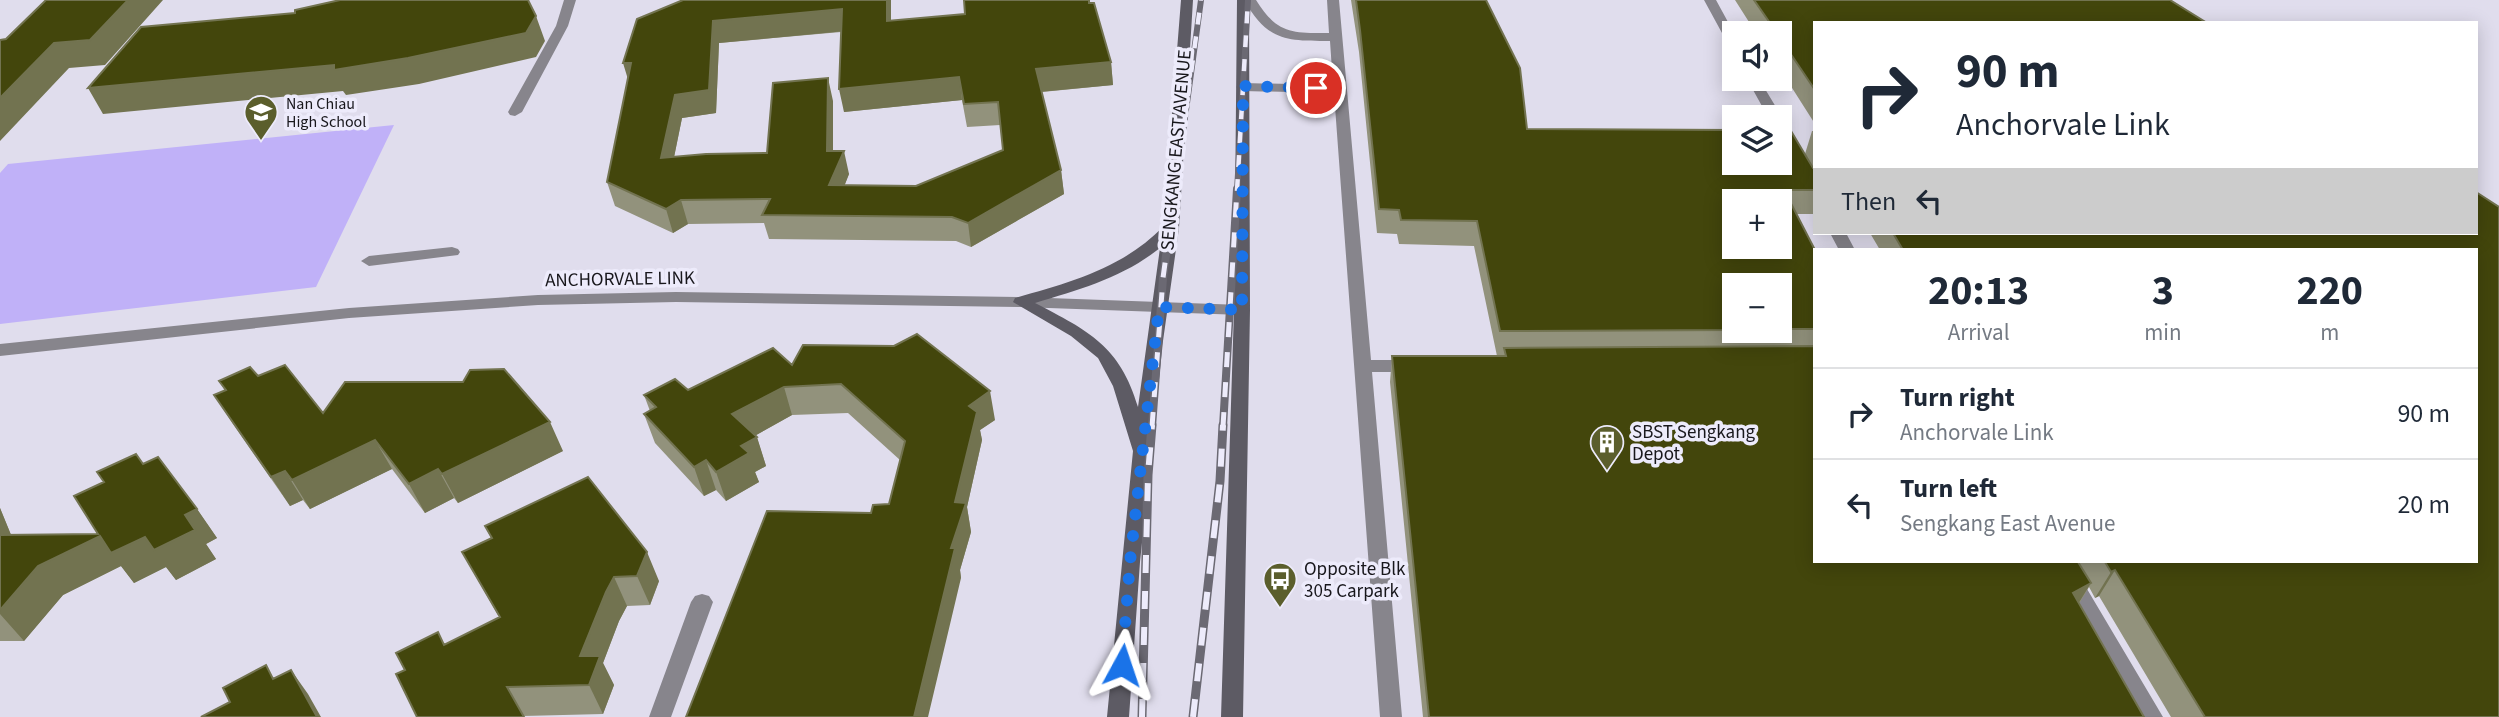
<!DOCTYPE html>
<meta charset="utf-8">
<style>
:root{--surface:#fff;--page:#f6f6f7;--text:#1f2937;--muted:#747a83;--line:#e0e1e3}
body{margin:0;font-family:"Source Sans 3",sans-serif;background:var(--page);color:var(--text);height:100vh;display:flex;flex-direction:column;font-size:26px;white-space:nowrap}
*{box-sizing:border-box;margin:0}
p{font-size:23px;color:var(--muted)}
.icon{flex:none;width:38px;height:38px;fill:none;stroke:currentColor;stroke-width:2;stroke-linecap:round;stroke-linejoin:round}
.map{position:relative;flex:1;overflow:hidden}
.drawer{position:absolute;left:1813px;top:248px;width:665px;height:315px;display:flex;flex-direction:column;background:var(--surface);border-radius:0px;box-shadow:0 4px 18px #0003}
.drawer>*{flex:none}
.top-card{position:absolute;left:1813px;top:21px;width:665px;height:214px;border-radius:0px;box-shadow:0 4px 18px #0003;background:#fff;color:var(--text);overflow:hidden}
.tools{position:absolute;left:1722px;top:21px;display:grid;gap:14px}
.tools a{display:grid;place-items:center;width:70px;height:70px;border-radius:0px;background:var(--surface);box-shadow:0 4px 18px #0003;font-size:35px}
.pin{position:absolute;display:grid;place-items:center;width:60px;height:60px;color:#fff;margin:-30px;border:4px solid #fff;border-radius:50%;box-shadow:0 2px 7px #0007}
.me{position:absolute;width:77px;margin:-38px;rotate:5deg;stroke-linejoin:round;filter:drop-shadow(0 0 5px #0008)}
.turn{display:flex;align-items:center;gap:24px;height:147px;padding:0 28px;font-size:32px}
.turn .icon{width:91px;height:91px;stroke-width:2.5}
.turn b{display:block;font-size:49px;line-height:60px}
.then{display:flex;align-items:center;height:66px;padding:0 28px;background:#0003;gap:14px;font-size:26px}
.eta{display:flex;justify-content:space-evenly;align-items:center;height:119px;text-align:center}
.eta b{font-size:42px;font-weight:700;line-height:49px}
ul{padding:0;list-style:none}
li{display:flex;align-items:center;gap:21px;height:91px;padding:0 28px;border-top:2px solid var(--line)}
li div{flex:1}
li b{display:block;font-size:26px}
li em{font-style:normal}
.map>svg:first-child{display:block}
.green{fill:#c0b1f8}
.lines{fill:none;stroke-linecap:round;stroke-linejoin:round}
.lane{fill:#87858c;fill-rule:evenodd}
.street{fill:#87858c;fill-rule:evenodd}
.secondary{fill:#5d5b64;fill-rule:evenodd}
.rail-far2-casing{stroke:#6b6973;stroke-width:6}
.rail-far1-casing{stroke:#6b6973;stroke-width:8}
.rail-casing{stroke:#6b6973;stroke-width:9}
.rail-far2{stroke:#edebfb;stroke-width:4.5;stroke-dasharray:12;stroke-linecap:butt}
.rail-far1{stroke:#edebfb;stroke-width:5;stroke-dasharray:15;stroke-linecap:butt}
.rail{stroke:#edebfb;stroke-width:6;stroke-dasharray:18;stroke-linecap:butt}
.wall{fill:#92927c;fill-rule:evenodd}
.shaded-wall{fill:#727350}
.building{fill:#43460c;stroke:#727350;stroke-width:2;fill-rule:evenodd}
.route{stroke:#1a73e8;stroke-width:12;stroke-dasharray:0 21.6}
.labels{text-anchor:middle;stroke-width:7;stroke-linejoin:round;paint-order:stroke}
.far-poi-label{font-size:16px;fill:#18171c;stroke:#edebfb;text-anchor:start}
.street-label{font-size:19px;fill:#18171c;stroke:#edebfb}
.poi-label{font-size:19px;fill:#18171c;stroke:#edebfb;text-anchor:start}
</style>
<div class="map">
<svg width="2499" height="717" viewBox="0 0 2499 717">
<rect width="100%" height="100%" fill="#e0dded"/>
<path class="green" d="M394 125 316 287 0 324V173L8 164Z"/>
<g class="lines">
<path class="lane" d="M564 0H576L568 26 522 112 515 116 510 115 508 112 556 26Z
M1244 0H1256C1277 34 1292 33 1329 33L1327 0H1339L1371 360H1413L1422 366 1413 372H1372L1402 717H1380L1334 93 1243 91 1236 87 1243 83 1333 85 1330 41C1285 41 1268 41 1244 0Z
M1704 0H1716L1734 33V48L1728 44Z
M1747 79H1759L1782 117 1780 120V117H1768Z
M1780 123 1787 127 1815 177V195L1808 191 1780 140Z
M1830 233H1846L1855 250H1839Z
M452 247 458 249 460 252 458 255 369 266 361 261 369 256Z
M2051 562H2071L2163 717H2140Z
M702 594 709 596 713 602 671 717H649L691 602 695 596Z"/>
<path class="street" d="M676 292 1021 297 1242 305 1250 310 1242 315 1021 307 676 302 538 305 349 318 0 356V344L349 308 538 295Z"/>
<path class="secondary" d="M1181 0H1193L1179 228 1163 341 1140 562 1129 717H1107L1133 451 1113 386 1098 358 1071 336 1013 302 1015 298C1071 282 1121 269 1163 227ZM1160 248 1138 407C1120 346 1089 331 1035 303 1081 289 1122 278 1160 248Z
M1237 0H1249L1250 310 1243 717H1221L1234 310Z"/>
<defs>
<path id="rail-far2" d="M1175 191 1201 0
M1237 191 1248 0"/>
<path id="rail-far1" d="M1152 427 1163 278 1175 189
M1223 427 1237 189"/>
<path id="rail" d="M1142 717 1148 475 1152 425
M1193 717 1220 481 1223 425"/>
</defs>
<use href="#rail-far2" class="rail-far2-casing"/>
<use href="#rail-far1" class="rail-far1-casing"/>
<use href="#rail" class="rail-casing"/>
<use href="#rail-far2" class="rail-far2"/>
<use href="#rail-far1" class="rail-far1"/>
<use href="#rail" class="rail"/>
</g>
<path class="wall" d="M683 0H891V21L1111 62 1113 85 1042 92 1061 170 1064 194 971 247 956 241 769 239 764 223 688 224 673 233 615 206 607 182ZM841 32 844 112 962 100 967 127 1000 125 1003 150 916 186H844L849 174 833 151V101L767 153 674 157 682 118 716 113 719 43Z
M1351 0H1486L1527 129 1805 154 1812 131H1815V214H1796L1815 250V562H2476V250H1880L1870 233H2476L2499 717H2171L2099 596 2095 598 2089 587 2079 604 2144 717H1423L1390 382 1392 356H1497L1474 246 1399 244 1397 234 1377 233 1359 52ZM1734 285H1780V331H1734Z
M1735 0H2170L1815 23V124L1780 69V33H1756Z
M792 365 995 420 980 430 982 440 967 507 971 532 960 570 961 578 871 513 889 504 900 460 848 413 792 415 756 435 766 466 755 472 759 482 726 501 716 490 704 496 655 443 644 414 650 411 644 395 688 390Z
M258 376 323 413 563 451 458 503 454 498 425 513 392 469 310 509 303 500 290 506 233 424 214 395 225 391 219 381Z
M143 463 197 509 217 538 206 544 216 559 176 580 166 567 134 583 121 566 63 595 24 641H0V508L11 535 98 534Z
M485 526 659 581 650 605 627 606 619 621 603 663 614 685 603 714 523 716 405 670 499 617 462 552 491 538Z"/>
<path class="shaded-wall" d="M128 0H163L105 65 69 68 0 141V98L54 43Z
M887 0H891V43L887 21Z
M842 9 846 31 719 43 716 113 682 118 669 182 661 158 675 95 713 21Z
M536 16 545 41 536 57 419 84 346 95 343 91 103 114 88 88Z
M1111 62 1113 85 1039 92 1036 69Z
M623 63H631L630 86Z
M959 77 962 100 844 112 839 89Z
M828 78 833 101V175L827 151Z
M844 151 849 174 835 210 829 185Z
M1061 170 1064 194 971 247 968 223Z
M681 200 688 224 673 233 666 209Z
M784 387 792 415 742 443 732 414Z
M990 391 995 420 980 430 982 440 967 507 971 532 960 570 961 578 928 717H914L951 548 955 502 969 406Z
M550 422 563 451 458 503 442 474Z
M757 437 766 466 755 472 759 482 726 501 716 472 741 446Z
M375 440 392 469 310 509 292 480Z
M706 460 716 490 704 496 694 467Z
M438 469 454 498 425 513 409 484Z
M285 471 303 500 290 506 271 477Z
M0 508 23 564 0 537Z
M197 509 217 538 206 544 216 559 176 580 166 567 134 583 121 566 63 595 24 641 0 614V610L38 566 100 536 185 515Z
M647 552 659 581 650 605 637 576Z
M2115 570 2099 596 2095 598 2111 572Z
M614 577 627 606 619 621 603 663 614 685 603 714 589 685 580 656 606 592Z
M2091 583 2075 609 2073 593Z
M291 670 308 694 321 717H317Z"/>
<path class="building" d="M46 0H128L90 40 54 43 0 98V40L6 39Z
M340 0H528L536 16 526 33 408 58 334 70V65L88 88 141 27 295 13V10Z
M683 0H887V21L965 14 964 0H1089V3H1094L1111 62 1036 69 1061 170 968 223 952 217 762 215 770 199 681 200 666 209 607 182 631 63H623L637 19ZM842 9 839 89 959 77 964 104 998 102 1003 150 916 186 829 185 844 151H827L828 78 773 83 767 153 706 154 661 158 675 95 709 90 713 21Z
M1356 0H1486L1520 68 1527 129 1734 130V163H1780V131H1791L1813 168 1815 169V190H1784L1815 250V329H1780V285H1734V330L1500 331 1477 221 1401 220 1399 210 1379 209 1360 30ZM1734 201H1780V247H1734Z
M1754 0H2170L2207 23H1815V90L1780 38V33H1777Z
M2476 192 2499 207V717H2205L2115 570 2111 572 2105 562H2476V250H1903L1893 233H2476Z
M917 334 990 391 969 406 977 412 955 502 966 503 951 548H955L914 717H686L767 511 871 513 873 505 889 504 905 441 841 384 784 387 732 414 757 437 741 446 749 453 716 472 706 460 694 467 644 414 656 407 644 395 675 379 688 390 773 348 792 365 803 345 894 346Z
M1815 346V562H2078L2091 583 2073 593 2144 717H1429L1392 356H1506L1504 348Z
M285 365 323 413 345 382H463L470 370 504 369 550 422 442 474 438 469 409 484 375 440 292 480 285 471 271 477 214 395 226 390 219 381 250 367 258 376Z
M136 454 143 464 158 457 197 509 185 515 195 530 154 550 145 537 111 553 100 536 38 566 0 610V535L98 534 74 496 104 482 97 472Z
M588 477 647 552 637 576 614 577 606 592 580 656H600L589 685 507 687 524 717H417L396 674 405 670 396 653 438 632 444 645 500 617 462 552 492 538 485 526Z
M266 665 273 679 291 670 317 717H201L230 702 223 688Z"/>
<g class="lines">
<path class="route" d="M1122 665 1130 562 1159 307 1242 310 1243 86 1316 88"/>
</g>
<defs>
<symbol id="school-pin" viewBox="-11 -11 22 30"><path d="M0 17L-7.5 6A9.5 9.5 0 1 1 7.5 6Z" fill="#5b5e2c" stroke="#edebfb"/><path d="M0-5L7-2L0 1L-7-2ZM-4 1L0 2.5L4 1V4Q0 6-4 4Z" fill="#fff"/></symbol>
<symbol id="building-pin" viewBox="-11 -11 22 30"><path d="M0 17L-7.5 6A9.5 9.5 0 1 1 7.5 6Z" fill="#5b5e2c" stroke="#edebfb"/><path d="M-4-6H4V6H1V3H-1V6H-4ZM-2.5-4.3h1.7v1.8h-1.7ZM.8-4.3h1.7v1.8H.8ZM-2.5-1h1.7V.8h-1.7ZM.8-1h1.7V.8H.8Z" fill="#fff"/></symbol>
<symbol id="bus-pin" viewBox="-11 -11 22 30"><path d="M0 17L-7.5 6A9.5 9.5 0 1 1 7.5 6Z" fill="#5b5e2c" stroke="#edebfb"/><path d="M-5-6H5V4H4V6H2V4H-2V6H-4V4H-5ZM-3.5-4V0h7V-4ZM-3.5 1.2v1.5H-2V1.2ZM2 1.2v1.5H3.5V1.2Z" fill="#fff"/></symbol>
</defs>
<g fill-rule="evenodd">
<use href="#school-pin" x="242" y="93" width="38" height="52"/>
<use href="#building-pin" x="1588" y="423" width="38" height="52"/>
<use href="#bus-pin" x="1261" y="560" width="38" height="52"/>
</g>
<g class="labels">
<g class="far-poi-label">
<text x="286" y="109">Nan Chiau<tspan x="286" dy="18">High School</tspan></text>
</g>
<g class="street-label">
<text transform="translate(1175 150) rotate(-85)" y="7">SENGKANG EAST AVENUE</text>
<text transform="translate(620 278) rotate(-1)" y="7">ANCHORVALE LINK</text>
</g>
<g class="poi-label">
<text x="1632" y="438">SBST Sengkang<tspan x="1632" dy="22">Depot</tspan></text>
<text x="1304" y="575">Opposite Blk<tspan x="1304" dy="22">305 Carpark</tspan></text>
</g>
</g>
</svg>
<div class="tools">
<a><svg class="icon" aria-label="sound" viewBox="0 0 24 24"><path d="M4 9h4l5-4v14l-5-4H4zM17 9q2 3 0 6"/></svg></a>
<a><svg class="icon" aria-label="layers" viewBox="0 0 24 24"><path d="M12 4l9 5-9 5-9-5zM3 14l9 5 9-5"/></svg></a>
<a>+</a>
<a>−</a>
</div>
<div class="pin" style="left:1316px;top:88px;background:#d93025"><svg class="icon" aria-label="arrive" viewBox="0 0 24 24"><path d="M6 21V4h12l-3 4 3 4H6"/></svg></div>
<svg class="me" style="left:1122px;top:665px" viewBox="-20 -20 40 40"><path d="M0-17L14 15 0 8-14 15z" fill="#1a73e8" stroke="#fff" stroke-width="4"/></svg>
<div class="top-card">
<div class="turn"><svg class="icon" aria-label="right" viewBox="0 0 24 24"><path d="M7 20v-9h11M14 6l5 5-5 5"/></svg><div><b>90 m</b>Anchorvale Link</div></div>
<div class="then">Then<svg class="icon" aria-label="left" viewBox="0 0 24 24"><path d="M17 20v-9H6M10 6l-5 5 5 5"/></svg></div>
</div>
<section class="drawer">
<div class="eta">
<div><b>20:13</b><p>Arrival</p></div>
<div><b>3</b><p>min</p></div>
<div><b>220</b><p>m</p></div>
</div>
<ul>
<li><svg class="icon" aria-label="right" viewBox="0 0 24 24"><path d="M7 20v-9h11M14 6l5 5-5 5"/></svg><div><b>Turn right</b><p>Anchorvale Link</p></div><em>90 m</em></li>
<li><svg class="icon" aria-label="left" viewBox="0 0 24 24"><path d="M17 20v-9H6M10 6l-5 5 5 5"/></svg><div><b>Turn left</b><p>Sengkang East Avenue</p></div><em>20 m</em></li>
</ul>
</section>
</div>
